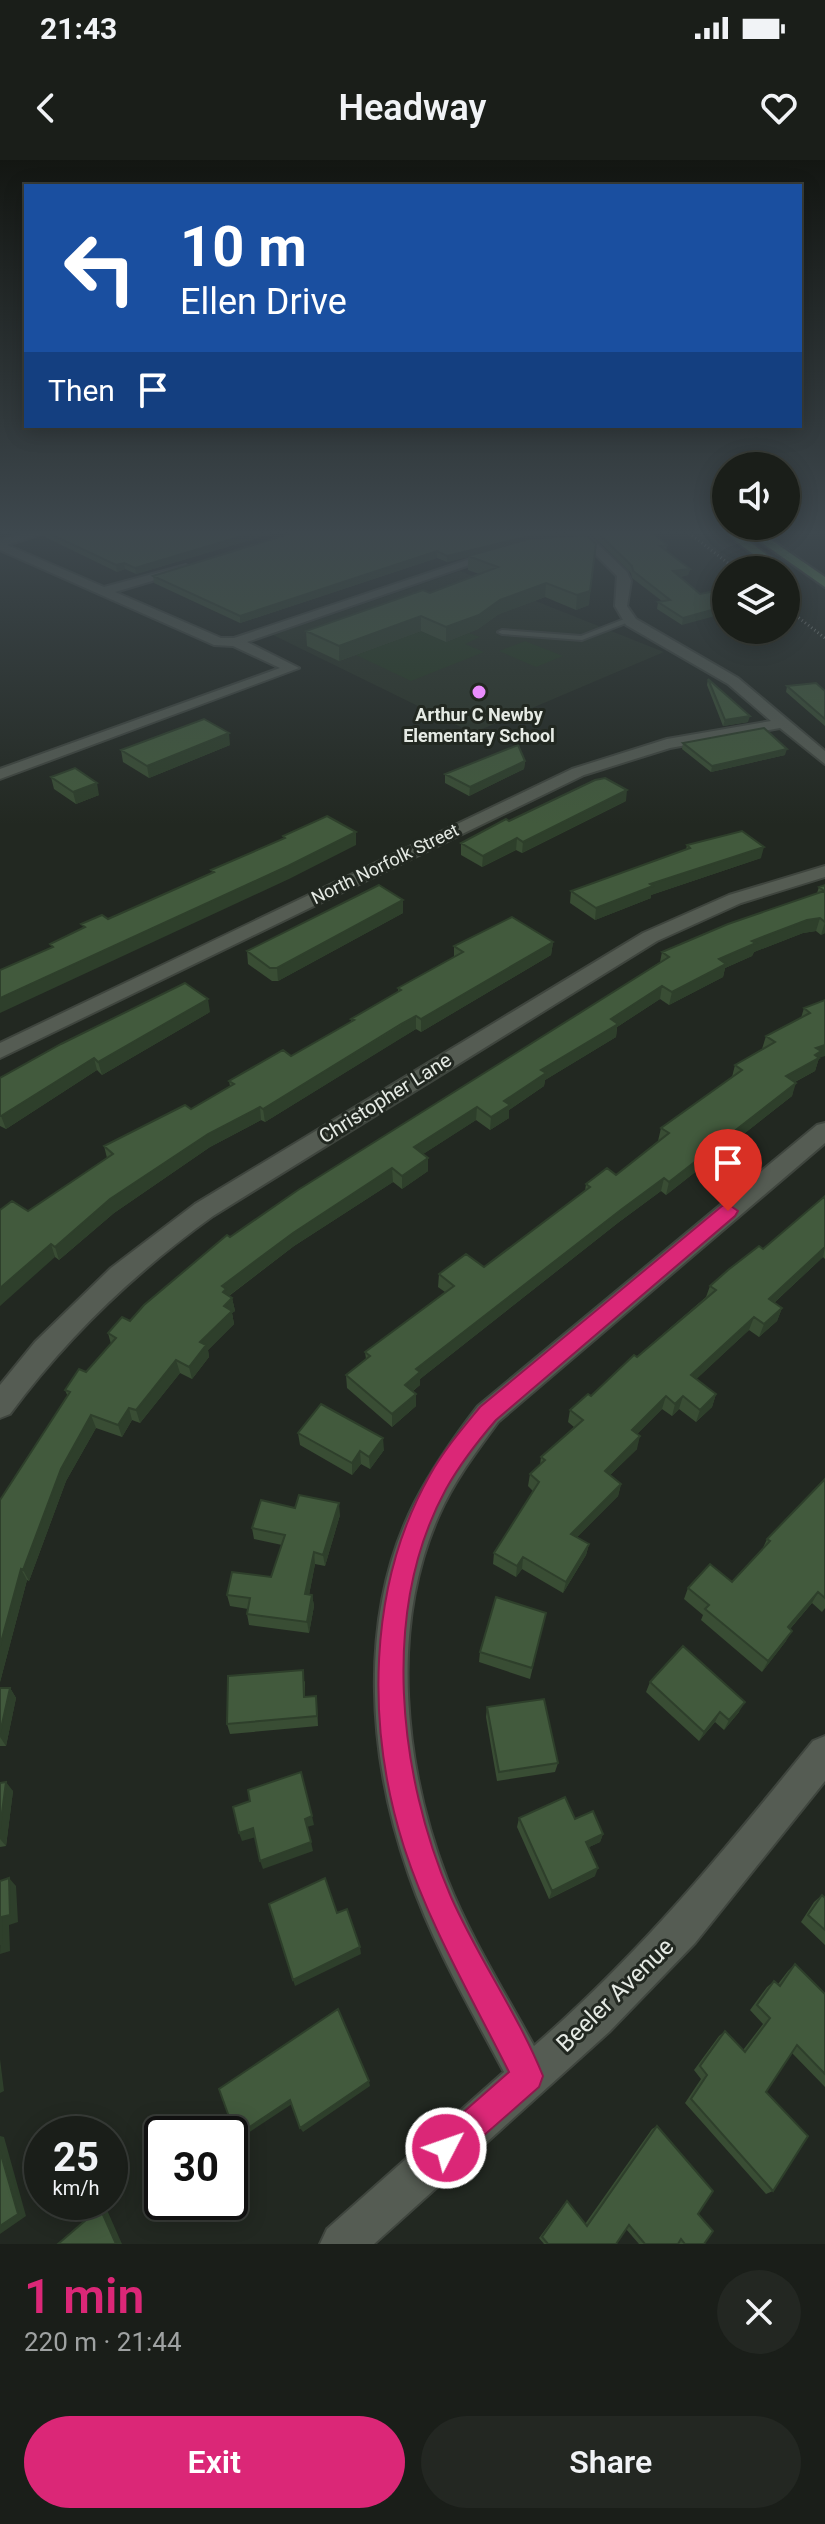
<!DOCTYPE html>
<meta charset="utf-8">
<style>
:root{--surface:#1a1e19;--page:#232722;--text:#f1f3f6;--muted:#9fa2a2;--line:#383c38;--accent:#db2777}
body{margin:0;font-family:Roboto,sans-serif;background:var(--page);color:var(--text);height:100vh;display:flex;flex-direction:column;font-size:30px;white-space:nowrap}
*{box-sizing:border-box;margin:0}
p{font-size:26px;color:var(--muted)}
.icon{flex:none;width:44px;height:44px;fill:none;stroke:currentColor;stroke-width:2;stroke-linecap:round;stroke-linejoin:round}
.map{position:relative;height:2084px;overflow:hidden}
.details{display:flex;flex-direction:column;background:var(--surface);flex:1}
.details>*{flex:none}
.top-card{position:absolute;left:24px;top:24px;width:778px;height:244px;border-radius:0px;box-shadow:0 4px 20px #0003,0 0 0 2px var(--line);background:#1a4fa0;color:#fff;overflow:hidden}
.controls{position:absolute;left:712px;top:292px;display:grid;gap:16px}
.controls a{display:grid;place-items:center;width:88px;height:88px;border-radius:50%;background:var(--surface);box-shadow:0 4px 20px #0003,0 0 0 2px var(--line);font-size:40px}
.speed{position:absolute;left:24px;top:1956px;display:flex;gap:16px;font-size:40px;font-weight:700;text-align:center}
.speed>*{display:grid;place-content:center;width:104px;height:104px;border-radius:50%;background:var(--surface);box-shadow:0 4px 20px #0003,0 0 0 2px var(--line);line-height:1}
.speed small{font-size:20px;font-weight:400}
.speed .limit{border:4px solid #111;border-radius:12px;background:#fff;color:#111}
.pin{position:absolute;display:grid;place-items:center;width:68px;height:68px;color:#fff;margin:-82px -34px;border-radius:50% 50% 50% 0;rotate:-45deg;box-shadow:0 0 8px #0007}
.pin .icon{rotate:45deg}
.me{position:absolute;width:88px;margin:-44px;rotate:49deg;stroke-linejoin:round;filter:drop-shadow(0 0 6px #0008)}
.turn{display:flex;align-items:center;gap:28px;height:168px;padding:0 24px;font-size:36px}
.turn .icon{width:104px;height:104px;stroke-width:2.5}
.turn b{display:block;font-size:56px;line-height:68px}
.then{display:flex;align-items:center;height:76px;padding:0 24px;background:#0003;gap:16px;font-size:30px}
.round{display:grid;place-items:center;flex:none;width:84px;height:84px;border-radius:42px;background:var(--page)}
.summary{display:flex;align-items:center;justify-content:space-between;height:136px;padding:0 24px}
h1{font-size:48px;font-weight:600;line-height:60px;color:var(--accent)}
.button{display:flex;gap:16px;margin-top:auto;padding:16px 24px}
.button a{flex:1;height:92px;border-radius:48px;background:var(--accent);color:#fff;font-size:32px;font-weight:600;line-height:92px;text-align:center}
.button a+a{background:var(--page);color:var(--text)}
.status{display:flex;justify-content:space-between;align-items:center;height:56px;padding:0 40px;background:var(--surface);direction:ltr}
.status svg{height:22px;fill:currentColor}
header{display:flex;justify-content:space-between;align-items:center;height:104px;padding:0 24px;background:var(--surface);font-size:36px;font-weight:600}
.map>svg:first-child{display:block}
.built{fill:#293326}
.green{fill:#263b22}
.lines{fill:none;stroke-linecap:round;stroke-linejoin:round}
.lane-casing{stroke:#3f453e;stroke-width:4}
.street-casing{stroke:#3f453e;stroke-width:4}
.primary-casing{stroke:#3f453e;stroke-width:4}
.path{stroke:#898e88;stroke-width:3;stroke-dasharray:1 3;stroke-linecap:butt}
.lane{fill:#555c53;fill-rule:evenodd}
.street{fill:#555c53;fill-rule:evenodd}
.primary{fill:#689b5d;fill-rule:evenodd}
.wall{fill:#394d34}
.shaded-wall{fill:#2e3f2b}
.building{fill:#425a3d;stroke:#2e3f2b;stroke-width:2}
.route{fill:#db2777;stroke:#8e194d;stroke-width:2}
.poi-dot{fill:#ea8dfd;stroke:#222821;stroke-width:3}
.labels{text-anchor:middle;stroke-width:6;stroke-linejoin:round;paint-order:stroke}
.far-poi-label{font-size:18px;font-weight:bold;fill:#e5eae4;stroke:#222821}
.far-street-label{font-size:18px;fill:#e5eae4;stroke:#222821}
.street-label{font-size:20px;fill:#e5eae4;stroke:#222821}
.near-street-label{font-size:24px;fill:#e5eae4;stroke:#222821}
</style>
<div class="status"><b>21:43</b><svg viewBox="0 0 49 12"><path d="M0 12V9h3v3zM5 12V6h3v6zM10 12V3h3v9zM15 12V0h3v12zM26 1h20v11H26zM47 4h2v5h-2z"/></svg></div>
<header><svg class="icon" aria-label="back" viewBox="0 0 24 24"><path d="M15 5l-7 7 7 7"/></svg>Headway<svg class="icon" aria-label="heart" viewBox="0 0 24 24"><path d="M12 20l-8-8c-3-5 5-10 8-4 3-6 11-1 8 4z"/></svg></header>
<div class="map">
<svg width="825" height="2084" viewBox="0 0 825 2084">
<rect width="100%" height="100%" fill="#222821"/>
<path class="built" d="M460 411 664 492 473 573 273 475Z"/>
<path class="green" d="M421 471 446 482 469 473 480 477 465 484 484 492 411 521 356 495Z
M525 481 563 496 536 507 499 491Z"/>
<g class="lines">
<defs>
<path id="lane" d="M627 458 634 460 582 480 502 474 498 472 502 470 581 476Z"/>
<path id="street" d="M25 373H44L7 385 104 427 186 405V411L115 432 221 478H234L494 391 504 393 247 482 299 508 0 619V609L280 508 233 486 214 485 0 390V380Z
M574 373H586L627 412 631 421 627 446 636 459 738 518 825 591V604L780 568 670 588 584 615 0 898V883L572 609 667 579 771 561 728 524 626 465 615 446 617 416Z
M825 706V717L741 743 657 781 213 1056C134 1113 67 1177 10 1254L0 1258V1225L35 1182 111 1108 195 1044 643 773 729 735Z
M825 963V983L498 1262C476 1292 454 1321 439 1355 389 1467 404 1607 447 1719 470 1777 504 1831 534 1886 643 1791 723 1692 813 1581L825 1576V1621L695 1783 609 1872 374 2084H320L327 2069 504 1912C470 1848 433 1785 409 1715 368 1598 357 1456 415 1342 433 1307 454 1277 478 1246L817 965Z"/>
<path id="primary" d="M725 373H738L771 398 761 400Z
M748 373H761L825 417V427Z"/>
</defs>
<use href="#lane" class="lane-casing"/>
<use href="#street" class="street-casing"/>
<use href="#primary" class="primary-casing"/>
<path class="path" d="M689 373 737 410
M786 448 825 478"/>
<use href="#lane" class="lane"/>
<use href="#street" class="street"/>
<use href="#primary" class="primary"/>
</g>
<path class="wall" d="M42 373H274L136 414 125 409 117 412 43 376Z
M292 373H574L589 445 576 450 545 437 499 454 478 469 446 482 421 471 339 501 307 486 306 471 430 433 479 414 468 410V397L447 402 437 398 240 463 154 423 153 416Z
M590 373H653L667 385 666 391 690 409 688 415 680 417 700 434 682 465 657 449 658 442 662 441 632 418 631 413Z
M708 519 748 562 723 566 707 525Z
M787 526 825 531V566L786 532Z
M683 583 785 595 711 612 682 589Z
M230 585 149 618 123 602 121 590Z
M525 601 524 609 469 636 445 623V614Z
M51 617 99 635 76 644 54 629Z
M626 641 522 693 516 690 482 707 461 695V683L509 661Z
M687 685 761 698 651 735V738L595 760 570 743 571 731 686 690Z
M825 725V773L821 775 816 771 803 773 754 792 752 796 725 808 723 817 669 845 660 839 617 867 616 877 545 920 544 926 509 950V958L490 970 476 960 423 994 428 1011 402 1029 393 1022 294 1086 229 1136 232 1138 235 1151 232 1153 234 1164 208 1190 209 1197 192 1219 180 1213 140 1263 132 1260 122 1277 96 1268 66 1321 29 1421 27 1420 0 1522V1340L68 1237 65 1230 86 1212 111 1184 108 1173 130 1161 230 1077 660 802 662 792 817 733 819 727Z
M403 740V753L278 821H272L248 804 247 791Z
M553 782 551 795 421 872 416 869 401 878 265 962 261 960 210 987 114 1053 59 1100 55 1097 28 1051 107 998 104 986 191 949 230 926 229 921 291 896 351 862V859L398 832V828L454 797V786Z
M825 840 819 898 815 911 795 922 792 936 666 1035 661 1031 619 1062 420 1219V1225L413 1231 416 1234V1246L392 1267 347 1228 346 1215 366 1199 365 1192 445 1132 438 1127 439 1114 484 1107 585 1031 586 1024 616 1015 658 981 661 968 732 917 735 905 762 889 766 876 801 858 804 848Z
M210 852 102 915 97 910 6 969 0 966V918Z
M825 1036V1099L823 1097 774 1143 782 1148 777 1161 759 1177 749 1170 696 1219 716 1234 712 1247 696 1262 679 1249 672 1256 662 1249 637 1274V1289L610 1315 621 1324 618 1336 577 1377 589 1384 586 1395 563 1433 522 1409 516 1417 493 1404 494 1393 533 1331 528 1326 530 1314 540 1305 541 1297 574 1267 568 1262 570 1250 591 1236 706 1137 710 1126 763 1089Z
M298 1273 384 1290 370 1309 361 1304 352 1315 300 1285Z
M825 1319V1448L822 1452 812 1443 790 1469 786 1481 762 1512 701 1460 703 1455 684 1439 688 1428 732 1422 762 1390 767 1379Z
M295 1348 340 1355 325 1406 315 1404 309 1435H312L314 1446 309 1473 249 1465 247 1454 248 1449 230 1446 227 1435 271 1417 282 1385 254 1379 252 1368Z
M546 1453 530 1519 479 1502 480 1492Z
M305 1521V1536L317 1546 318 1566 230 1574 227 1564Z
M650 1522 739 1552 724 1570 715 1562 699 1581 646 1532Z
M0 1528H10L16 1538 6 1586H0Z
M487 1547 558 1603 555 1612 497 1621 486 1557Z
M0 1623 13 1631 6 1686 0 1687Z
M519 1658 575 1659 603 1674 600 1682 589 1687 595 1716 549 1739 517 1667Z
M822 1735 825 1738V1785L801 1762 814 1742Z
M795 1804 825 1834V1927L792 1893 766 1932 773 2031 766 2034 685 1943 701 1919 694 1910 719 1876 725 1871 743 1890 763 1864 750 1850 767 1827 774 1821 778 1824 788 1811Z
M657 1966 698 2054 704 2084H639L626 2069 616 2084H544L539 2078 564 2044 567 2041 585 2064 652 1969Z"/>
<path class="shaded-wall" d="M252 373H274L136 414 135 408Z
M553 373H574L573 377 468 396V397L447 402V396L534 375Z
M596 384 589 445 576 450 577 435Z
M437 391V398L240 463V456Z
M124 403 125 409 117 412 116 405Z
M690 409 688 415 672 418 673 411Z
M546 423 545 437 499 454 478 469 446 482V467L500 440Z
M726 446V453L682 465 683 458Z
M421 456V471L339 501V486Z
M750 556 748 562 723 566 725 560Z
M229 573 230 585 149 618 147 606Z
M787 589 785 595 711 612 712 606Z
M525 601 524 609 469 636 470 627Z
M97 623 99 635 76 644 73 632Z
M627 630 626 641 522 693 523 682Z
M356 672V685L289 719 0 853V838Z
M517 678 516 690 482 707 483 696Z
M764 687 761 698 651 735V738L595 760 596 748 650 724Z
M403 740V753L278 821 277 808Z
M820 758 816 771 803 773 754 792 752 796 725 808 723 817 669 845 672 832 719 799 752 781 807 760Z
M825 762V773L821 775Z
M553 782 551 795 421 872V859Z
M662 826 660 839 617 867 616 877 545 920 544 926 509 950V958L490 970 491 957 504 941 541 910 611 859Z
M208 839 210 852 102 915 98 902Z
M416 856V869L265 962 263 949Z
M825 885V896L819 898 815 911 781 929 786 916 816 888Z
M94 898 97 910 6 969 1 956Z
M796 923 792 936 666 1035 669 1022Z
M260 947 261 960 210 987 114 1053 59 1100 55 1087 110 1039 208 974Z
M477 947 476 960 414 1000V987Z
M428 998V1011L402 1029V1016Z
M392 1008 393 1022 294 1086 227 1137 232 1138 235 1151 232 1153 234 1164 208 1190 209 1197 192 1219 189 1207 222 1126 293 1073Z
M664 1018 661 1031 619 1062 420 1219V1225L405 1237V1225L416 1209 622 1049Z
M51 1084 55 1097 0 1146V1128Z
M825 1087 823 1097 764 1152 769 1139Z
M782 1148 777 1161 759 1177 764 1164Z
M754 1157 749 1170 687 1228 691 1215Z
M176 1200 180 1213 140 1263 136 1250Z
M416 1234V1246L392 1267V1254Z
M716 1234 712 1247 696 1262 700 1250Z
M666 1236 662 1249 629 1282 632 1270Z
M683 1236 679 1249 672 1256 675 1244Z
M129 1248 132 1260 122 1277 118 1265Z
M91 1255 96 1268 66 1321 29 1421 23 1410 61 1309Z
M640 1276 637 1289 602 1323 605 1311Z
M383 1278 384 1290 370 1309 369 1297Z
M360 1291 361 1304 352 1315V1303Z
M621 1324 618 1336 569 1385 571 1374Z
M339 1343 340 1355 325 1406 323 1395Z
M589 1384 586 1395 563 1433 566 1422Z
M314 1392 315 1404 307 1445 305 1434Z
M523 1397 522 1409 516 1417 517 1406Z
M21 1409 27 1420 0 1522V1486Z
M818 1432 812 1443 782 1478 788 1467Z
M312 1435 314 1446 309 1473 307 1462Z
M792 1471 786 1481 762 1512 768 1501Z
M10 1528 16 1538 6 1586 0 1577V1573Z
M745 1542 739 1552 724 1570 729 1560Z
M720 1552 715 1562 699 1581 704 1572Z
M6 1622 13 1631 6 1686 0 1679V1668Z
M312 1656 314 1665 307 1667 305 1659Z
M253 1668 256 1677 242 1681 239 1673Z
M603 1674 600 1682 583 1690 586 1682Z
M311 1682 313 1691 263 1709 260 1701Z
M598 1708 595 1716 549 1739 552 1731Z
M9 1718 16 1726 18 1762 9 1765 10 1791 0 1794 1 1757Z
M360 1787 361 1794 295 1826 293 1820Z
M0 1899 4 1931 0 1933Z
M369 1921 370 1926 303 1972 300 1968Z
M290 1940 292 1944 239 1979 236 1976Z
M0 1976 4 1977 26 2056 0 2074Z
M100 2048 107 2050 122 2084H116Z"/>
<path class="building" d="M48 373H252L135 408 124 403 116 405Z
M292 373H553L534 375 447 396 437 391 240 456 153 416Z
M598 373H653L667 385 660 386 690 409 673 411 700 434 726 429V446L683 458 658 442 670 440 633 411 632 406Z
M586 375 596 384 590 431 577 435 546 423 500 440 479 455 446 467 421 456 339 486 306 471 423 430 430 433 498 407 468 396 528 379Z
M708 519 750 556 725 560Z
M816 523 825 531V559L787 526Z
M204 559 229 573 147 606 121 590Z
M764 568 787 589 712 606 683 583Z
M518 585 525 601 470 627 445 614Z
M75 608 97 623 73 632 51 617Z
M605 618 627 630 523 682 517 678 483 696 461 683 506 659 509 661 595 620Z
M327 656 356 672 288 706 0 838V810L53 787 50 784 85 767 81 764 102 755 108 759 214 712 211 710 285 678 283 676Z
M742 671 764 687 650 724 653 726 596 748 571 731 690 688 687 685Z
M379 725 403 740 277 808H270L247 791Z
M825 725V762L820 758 807 760 752 781 756 783 719 799 726 804 672 832 662 826 611 859 618 864 541 910 546 913 504 941 510 945 491 957 477 947 414 987 428 998 402 1016 392 1008 293 1073 222 1126 226 1129 223 1132 232 1138 224 1146 232 1151 200 1182 206 1185 189 1207 176 1200 136 1250 129 1248 118 1265 91 1255 61 1309 23 1410 21 1409 0 1486V1340L70 1232 65 1230 79 1209 86 1212 116 1178 108 1173 122 1157 130 1161 144 1145 227 1075 230 1077 298 1030 669 797 662 792 728 764 824 731 819 727Z
M512 757 553 782 421 859 416 856 401 864 263 949 260 947 208 974 110 1039 55 1087 51 1084 0 1128V1050L12 1041 28 1051 113 994 104 986 185 945 191 949 234 924 229 921 283 890 291 896 354 860 351 859 401 830 398 828 463 792 454 786Z
M185 823 208 839 98 902 94 898 1 956H0V918L61 884Z
M825 840V885L816 888 821 891 815 895 819 898 786 916 796 923 669 1022 664 1018 622 1049 416 1209 420 1212 405 1225 416 1234 392 1254 346 1215 370 1196 365 1192 454 1126 439 1114 466 1094 484 1107 590 1027 586 1024 607 1008 616 1015 669 973 661 968 742 910 735 905 775 882 766 876 810 853 804 848Z
M825 1036V1087L769 1139 782 1148 764 1164 754 1157 691 1215 716 1234 700 1250 683 1236 675 1244 666 1236 632 1270 640 1276 605 1311 621 1324 571 1374 589 1384 566 1422 523 1397 517 1406 494 1393 539 1322 530 1314 545 1300 541 1297 583 1260 570 1250 588 1234 591 1236 634 1195 637 1197 716 1130 710 1126 728 1110 759 1086 763 1089Z
M321 1244 383 1278 369 1297 360 1291 352 1303 298 1273Z
M825 1319V1438L818 1432 788 1467 792 1471 768 1501 705 1449 709 1445 688 1428 710 1404 732 1422 770 1381 767 1379Z
M299 1335 339 1343 323 1395 314 1392 305 1434 312 1435 307 1462 247 1454 250 1438 227 1435 232 1412 271 1417 285 1375 252 1368 261 1340 295 1348Z
M496 1437 546 1453 532 1508 480 1492Z
M683 1486 745 1542 729 1560 720 1552 704 1572 650 1522Z
M303 1510 304 1537 316 1536 317 1556 227 1564 228 1516Z
M0 1528H10L0 1573Z
M544 1539 558 1603 499 1612 487 1547Z
M301 1612 312 1656 305 1659 311 1682 260 1701 253 1668 239 1673 233 1647 250 1641 248 1630Z
M6 1622 0 1668V1623Z
M565 1637 575 1659 593 1651 603 1674 586 1682 598 1708 552 1731 519 1658Z
M9 1718 10 1755 1 1757 2 1784H0V1721Z
M325 1718 337 1753 347 1749 360 1787 293 1820 269 1744Z
M822 1735 825 1738V1770L808 1755Z
M795 1804 825 1834V1914L797 1885 766 1932 808 1976 773 2031 691 1939 707 1915 700 1906 725 1871 745 1892 770 1858 757 1845 774 1821 780 1826Z
M338 1849 369 1921 300 1968 290 1940 236 1976 219 1929Z
M657 1966 713 2031 698 2054 713 2071 704 2084H685L681 2079 678 2084H645L629 2065 616 2084H548L542 2077 567 2041 587 2066Z
M0 1991 18 2054 0 2066Z
M100 2048 116 2084H58Z"/>
<linearGradient id="sky" x2="0" y2="1"><stop stop-color="#131612"/><stop offset="0.56" stop-color="#3e484e"/><stop offset="1" stop-color="#3e484e" stop-opacity="0"/></linearGradient>
<rect width="825" height="665" fill="url(#sky)"/>
<path class="route" d="M728 1044 738 1051 735 1056 496 1260C477 1282 460 1304 446 1329 380 1450 398 1615 451 1737 478 1798 518 1854 543 1916L539 1927 457 1999 446 2004 435 1999 430 1988 435 1977 509 1912C472 1838 429 1765 404 1687 366 1568 367 1426 430 1315 444 1290 462 1269 480 1247L722 1046Z"/>
<circle class="poi-dot" cx="479" cy="532" r="8"/>
<g class="labels">
<g class="far-poi-label">
<text x="479" y="561">Arthur C Newby<tspan x="479" dy="21">Elementary School</tspan></text>
</g>
<g class="far-street-label">
<text transform="translate(385 704) rotate(-26)" y="6">North Norfolk Street</text>
</g>
<g class="street-label">
<text transform="translate(385 938) rotate(-32)" y="7">Christopher Lane</text>
</g>
<g class="near-street-label">
<text transform="translate(615 1835) rotate(-44)" y="8">Beeler Avenue</text>
</g>
</g>
</svg>
<div class="controls">
<a><svg class="icon" aria-label="sound" viewBox="0 0 24 24"><path d="M4 9h4l5-4v14l-5-4H4zM17 9q2 3 0 6"/></svg></a>
<a><svg class="icon" aria-label="layers" viewBox="0 0 24 24"><path d="M12 4l9 5-9 5-9-5zM3 14l9 5 9-5"/></svg></a>
</div>
<div class="speed"><div>25<small>km/h</small></div><div class="limit">30</div></div>
<div class="pin" style="left:728px;top:1051px;background:#d93025"><svg class="icon" aria-label="arrive" viewBox="0 0 24 24"><path d="M6 21V4h12l-3 4 3 4H6"/></svg></div>
<svg class="me" style="left:446px;top:1988px" viewBox="-20 -20 40 40"><circle r="17" fill="#db2777" stroke="#fff" stroke-width="3"/><path d="M0-11L8 9 0 5-8 9z" fill="#fff"/></svg>
<div class="top-card">
<div class="turn"><svg class="icon" aria-label="left" viewBox="0 0 24 24"><path d="M17 20v-9H6M10 6l-5 5 5 5"/></svg><div><b>10 m</b>Ellen Drive</div></div>
<div class="then">Then<svg class="icon" aria-label="arrive" viewBox="0 0 24 24"><path d="M6 21V4h12l-3 4 3 4H6"/></svg></div>
</div>
</div>
<section class="details">
<div class="summary"><div><h1>1 min</h1><p>220 m · 21:44</p></div><a class="round"><svg class="icon" aria-label="close" viewBox="0 0 24 24"><path d="M6 6l12 12M18 6L6 18"/></svg></a></div>
<div class="button"><a>Exit</a><a>Share</a></div>
</section>
